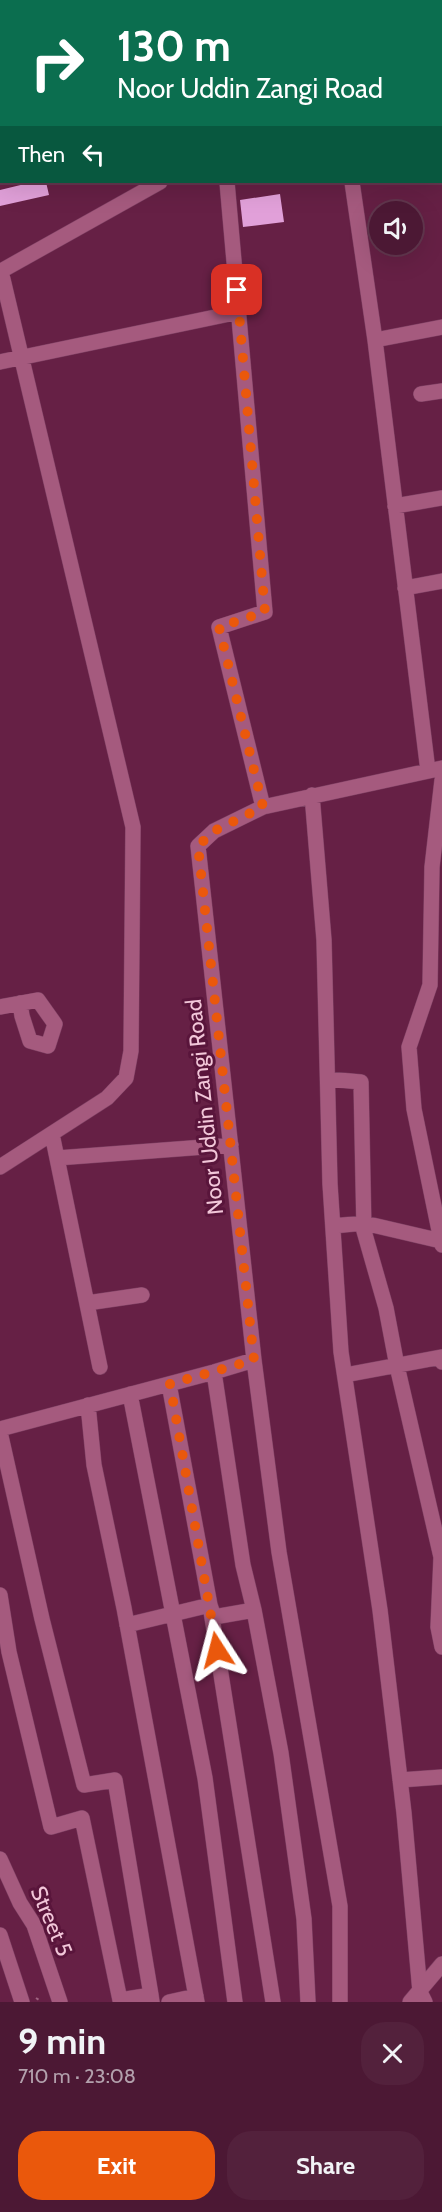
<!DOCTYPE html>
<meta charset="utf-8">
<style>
:root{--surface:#4c1834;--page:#53213c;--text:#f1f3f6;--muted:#b2a0ac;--line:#63374f;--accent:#ea580c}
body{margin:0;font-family:Cabin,sans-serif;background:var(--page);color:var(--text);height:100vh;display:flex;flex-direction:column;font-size:22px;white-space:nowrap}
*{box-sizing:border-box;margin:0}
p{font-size:20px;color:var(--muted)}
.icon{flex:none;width:33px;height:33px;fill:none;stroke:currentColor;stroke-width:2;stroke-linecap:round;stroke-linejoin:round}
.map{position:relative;height:2002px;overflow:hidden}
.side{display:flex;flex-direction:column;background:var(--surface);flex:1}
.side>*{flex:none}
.banner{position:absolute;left:0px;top:0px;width:442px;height:183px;box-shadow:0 6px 24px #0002,0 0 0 2px var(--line);background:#0b6e4f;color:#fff;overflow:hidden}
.fabs{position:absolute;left:369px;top:201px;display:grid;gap:12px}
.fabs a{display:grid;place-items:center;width:54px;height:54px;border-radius:50%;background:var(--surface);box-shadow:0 6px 24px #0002,0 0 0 2px var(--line);font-size:30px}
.pin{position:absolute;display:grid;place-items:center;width:51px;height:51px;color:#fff;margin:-26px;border-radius:12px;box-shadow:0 3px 9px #0006}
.me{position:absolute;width:66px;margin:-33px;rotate:351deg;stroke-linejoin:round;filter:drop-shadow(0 0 4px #0008)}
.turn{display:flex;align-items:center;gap:21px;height:126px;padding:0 18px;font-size:27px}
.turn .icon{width:78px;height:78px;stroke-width:2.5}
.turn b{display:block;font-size:42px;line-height:51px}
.then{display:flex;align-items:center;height:57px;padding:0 18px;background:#0003;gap:12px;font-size:22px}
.round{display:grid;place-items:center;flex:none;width:63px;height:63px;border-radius:24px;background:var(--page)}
.overview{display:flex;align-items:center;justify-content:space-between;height:102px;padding:0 18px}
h1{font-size:36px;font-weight:700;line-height:45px}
.button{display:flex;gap:12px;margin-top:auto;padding:12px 18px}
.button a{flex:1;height:69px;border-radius:24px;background:var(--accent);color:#fff;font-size:24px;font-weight:700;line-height:69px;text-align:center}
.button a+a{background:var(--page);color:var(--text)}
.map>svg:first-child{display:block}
.building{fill:#e1a0d9}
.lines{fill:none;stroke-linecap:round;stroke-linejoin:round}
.minor-casing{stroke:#7e4063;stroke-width:16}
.path{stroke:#9f6481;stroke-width:2;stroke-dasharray:3 4.5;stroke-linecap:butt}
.minor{stroke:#a55a7e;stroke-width:15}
.route{stroke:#ea580c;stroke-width:10;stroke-dasharray:0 18}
.labels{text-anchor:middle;stroke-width:6;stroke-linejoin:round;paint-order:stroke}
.street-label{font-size:22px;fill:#f2c7d9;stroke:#59153b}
</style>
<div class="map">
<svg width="442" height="2002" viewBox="0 0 442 2002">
<rect width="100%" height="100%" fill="#662045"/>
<path class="building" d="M33 182H46L49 195 0 206V190Z
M280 194 284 222 243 227 240 200Z"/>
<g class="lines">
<defs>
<path id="minor" d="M202 0V2
M326 0V2
M227 182 265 612 219 627 263 807
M352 182 375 340 428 771
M375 340 442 327
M0 362 239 312
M421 394 442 391
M395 506 442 498
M405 588 442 581
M442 780 432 867 430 985 409 1047 414 1109 442 1245
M312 795 324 940 330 1184 341 1352 380 1610 404 1813 420 1992 425 2002
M0 1007 38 1000 55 1024 48 1046 30 1041 22 1016 20 1003
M328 1079 361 1082 364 1231 386 1308 397 1366 441 1557 438 1627 442 1647
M52 1134 100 1367
M57 1158 231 1145
M0 1167 107 1098 126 1078 131 1051 133 827 1 271 160 182
M333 1226 364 1223 441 1241
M87 1303 142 1295
M254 1360 279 1552 340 1906V2002
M345 1375 441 1357 442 1362
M169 1384 210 1605 273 2002
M130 1394 205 1778 235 2002
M88 1405 94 1465 124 1608 197 2002
M0 1429 214 1372 254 1360 198 846 214 831 263 807 442 768
M0 1432 42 1619 84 1785 115 1780 151 1995
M0 1595 9 1652 51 1827 82 1818 120 2000 151 1995 152 2002
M254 1610 281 1753 304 1919 308 2002
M127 1625 210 1605 214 1617 254 1610 243 1565 214 1372
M400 1780 442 1777
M0 1859 20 1903 34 1925 60 2002
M0 1935 22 2002
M169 2002 196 1996
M410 2002 442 1964"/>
</defs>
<use href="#minor" class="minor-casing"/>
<path class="path" d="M36 1998 42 2002"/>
<use href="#minor" class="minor"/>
</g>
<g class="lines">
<path class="route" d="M217 1650 170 1384 254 1360 198 846 214 831 263 807 219 627 265 612 237 290"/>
</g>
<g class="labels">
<g class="street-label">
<text transform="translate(204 1107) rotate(-96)" y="8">Noor Uddin Zangi Road</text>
<text transform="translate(52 1921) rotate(67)" y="8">Street 5</text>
</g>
</g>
</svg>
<div class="fabs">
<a><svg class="icon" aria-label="sound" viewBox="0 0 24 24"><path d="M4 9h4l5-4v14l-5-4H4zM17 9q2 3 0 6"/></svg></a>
</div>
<div class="pin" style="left:237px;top:290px;background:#d93025"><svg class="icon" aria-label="arrive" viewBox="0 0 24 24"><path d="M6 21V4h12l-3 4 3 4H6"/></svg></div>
<svg class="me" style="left:217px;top:1650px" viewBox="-20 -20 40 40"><path d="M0-17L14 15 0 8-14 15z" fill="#ea580c" stroke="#fff" stroke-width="4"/></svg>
<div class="banner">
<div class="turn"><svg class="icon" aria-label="right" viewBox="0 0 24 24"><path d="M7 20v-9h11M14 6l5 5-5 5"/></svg><div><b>130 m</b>Noor Uddin Zangi Road</div></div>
<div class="then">Then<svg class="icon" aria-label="left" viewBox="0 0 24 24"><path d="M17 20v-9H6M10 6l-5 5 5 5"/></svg></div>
</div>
</div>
<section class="side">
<div class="overview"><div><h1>9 min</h1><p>710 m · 23:08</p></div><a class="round"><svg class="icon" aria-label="close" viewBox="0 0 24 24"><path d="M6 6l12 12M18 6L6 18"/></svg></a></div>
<div class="button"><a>Exit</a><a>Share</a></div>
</section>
